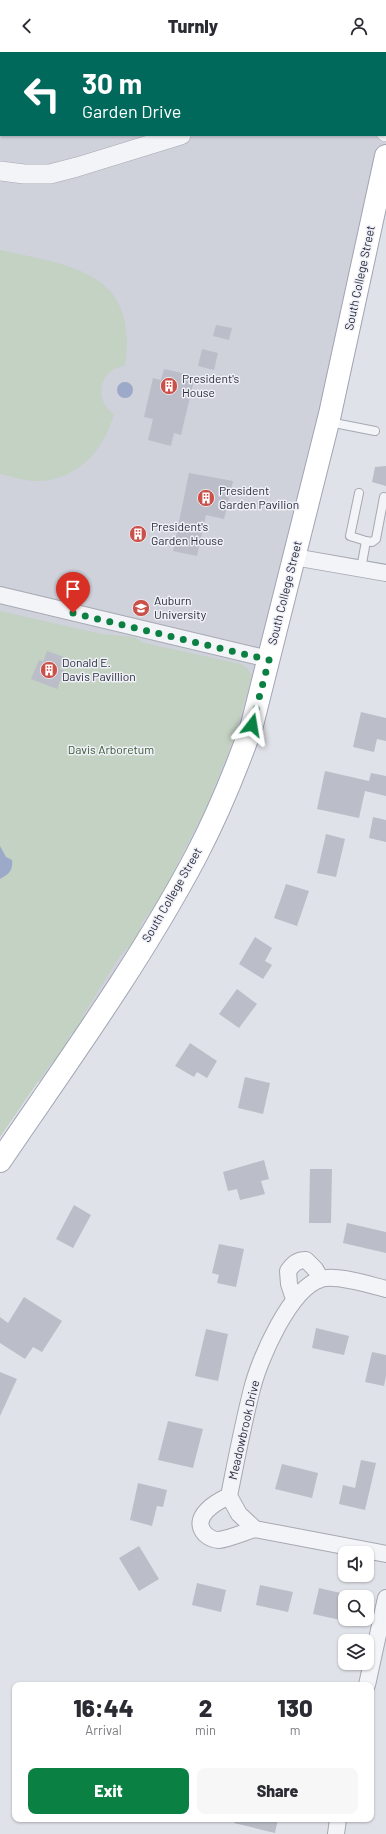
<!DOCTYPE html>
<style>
:root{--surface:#fff;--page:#f7f7f7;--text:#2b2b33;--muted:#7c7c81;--accent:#0b8043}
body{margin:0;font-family:Barlow,sans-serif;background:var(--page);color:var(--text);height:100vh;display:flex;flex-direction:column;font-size:15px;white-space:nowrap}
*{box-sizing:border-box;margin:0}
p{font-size:13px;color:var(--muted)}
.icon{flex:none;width:22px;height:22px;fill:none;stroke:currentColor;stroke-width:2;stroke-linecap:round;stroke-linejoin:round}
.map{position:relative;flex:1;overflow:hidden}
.drawer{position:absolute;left:12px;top:1630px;width:362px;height:140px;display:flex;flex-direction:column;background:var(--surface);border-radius:8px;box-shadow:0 1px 3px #0004}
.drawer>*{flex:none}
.guide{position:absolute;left:0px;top:0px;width:386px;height:84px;box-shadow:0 1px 3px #0004;background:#00695c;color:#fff;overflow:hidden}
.controls{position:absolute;left:338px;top:1494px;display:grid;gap:8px}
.controls a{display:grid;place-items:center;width:36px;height:36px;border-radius:8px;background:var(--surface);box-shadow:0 1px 3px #0004;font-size:20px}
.pin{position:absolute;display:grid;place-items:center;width:34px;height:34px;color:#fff;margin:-41px -17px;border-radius:50% 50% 50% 0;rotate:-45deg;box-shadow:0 0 4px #0007}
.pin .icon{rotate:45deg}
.me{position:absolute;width:44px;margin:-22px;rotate:14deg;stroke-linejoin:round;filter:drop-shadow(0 0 3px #0008)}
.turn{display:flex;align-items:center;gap:14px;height:84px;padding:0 16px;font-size:18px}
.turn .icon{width:52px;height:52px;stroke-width:2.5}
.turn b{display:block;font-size:28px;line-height:34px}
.eta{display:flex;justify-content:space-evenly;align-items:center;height:68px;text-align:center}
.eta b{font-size:24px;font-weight:800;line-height:28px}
.action{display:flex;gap:8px;margin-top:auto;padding:8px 16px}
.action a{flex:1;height:46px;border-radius:8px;background:var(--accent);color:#fff;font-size:16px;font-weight:800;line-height:46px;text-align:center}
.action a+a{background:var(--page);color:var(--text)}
header{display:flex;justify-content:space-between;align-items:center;height:52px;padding:0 16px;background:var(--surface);font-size:18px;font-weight:800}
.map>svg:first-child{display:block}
.built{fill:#cfd1db;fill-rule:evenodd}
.green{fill:#c3d2c2}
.water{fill:#9da9c8}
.building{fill:#bbbdc8}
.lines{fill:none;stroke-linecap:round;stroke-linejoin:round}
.service-casing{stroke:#a6a8b3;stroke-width:10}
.minor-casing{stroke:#a6a8b3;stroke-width:18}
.tertiary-casing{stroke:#a6a8b3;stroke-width:20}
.primary-casing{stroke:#a0a4b4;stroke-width:24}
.service{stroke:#f3f4f7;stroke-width:8}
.minor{stroke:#f3f4f7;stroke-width:16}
.tertiary{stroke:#f3f4f7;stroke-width:19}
.primary{stroke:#fff;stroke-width:22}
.route{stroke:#0b8043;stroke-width:7;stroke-dasharray:0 12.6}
.labels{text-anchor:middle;stroke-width:3;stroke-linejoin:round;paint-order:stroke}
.street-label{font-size:12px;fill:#2a2d40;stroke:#f0f1f6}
.poi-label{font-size:12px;fill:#2a2d40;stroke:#f0f1f6;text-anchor:start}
.park-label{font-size:12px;fill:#375b38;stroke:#f0f1f6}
</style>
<header><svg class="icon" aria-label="back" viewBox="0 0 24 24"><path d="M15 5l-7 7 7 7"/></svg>Turnly<svg class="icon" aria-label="person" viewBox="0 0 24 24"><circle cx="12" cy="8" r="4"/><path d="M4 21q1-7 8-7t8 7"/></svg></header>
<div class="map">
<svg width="386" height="1782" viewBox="0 0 386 1782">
<rect width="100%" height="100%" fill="#e0e2e9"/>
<path class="built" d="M0 0H386V104L236 718 49 1037 38 1029 0 1085ZM1 1H385V83H1Z"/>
<path class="green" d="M0 198C72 214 139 219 125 314 99 316 93 349 114 362 103 400 76 430 33 429 22 428 11 424 0 422Z
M0 559 101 582 134 585 144 591 241 612 248 617 252 624 233 689 206 756 179 808 174 821 173 834 164 858 153 856 142 870 136 894 127 896 120 904 83 963 84 969 77 979 71 982 57 1007 51 1011 0 1085Z"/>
<path class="water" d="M117 338a8 8 0 1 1 16 0a8 8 0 1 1-16 0Z
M0 794 6 805 12 808C13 819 9 822 0 827Z"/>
<path class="building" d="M216 273 232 276 229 288 213 284Z
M202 297 218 301 214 318 198 314Z
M164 317 195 324 181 383 174 381 171 394 148 388 153 367 144 365 153 326 161 328Z
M386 414V434L372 430 375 415Z
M189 421 233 429 224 467 206 463 197 504 173 499Z
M47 599 64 605 60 617 64 618 57 637 31 627 39 608 43 610Z
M361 660 386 666V689L377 687 374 700 353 695Z
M325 719 369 729 371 721 386 724V744L365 739 359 766 317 757Z
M373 765 386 768V790L369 786Z
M326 782 345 787 336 825 317 821Z
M286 832 309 839 297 874 274 866Z
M255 885 272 896 265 909 272 913 263 927 239 912Z
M237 937 257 952 239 976 219 962Z
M190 991 217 1009 207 1026 197 1020 194 1025 175 1014Z
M245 1025 270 1031 263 1062 238 1056Z
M264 1108 269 1127 261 1129 265 1142 240 1148 237 1137 228 1139 223 1120Z
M310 1117H332L331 1171H309Z
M74 1153 91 1163 73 1196 56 1187Z
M347 1171 386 1180V1201L343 1191Z
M219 1192 244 1197 236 1235 217 1231 219 1223 212 1221Z
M24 1245 62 1269 42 1300 33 1295 25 1307 0 1291V1265L8 1271Z
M316 1276 349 1284 344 1303 312 1296Z
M206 1277 228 1282 218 1329 195 1324Z
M372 1300 386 1303V1324L384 1334 365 1330Z
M0 1320 17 1327 0 1364Z
M168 1369 203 1377 193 1416 158 1408Z
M361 1408 376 1411 365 1458 339 1452 343 1433 355 1436Z
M282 1412 318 1421 312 1446 275 1437Z
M138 1431 167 1438 163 1455 157 1454 152 1474 130 1468Z
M139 1494 159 1527 139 1539 119 1506Z
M197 1531 226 1538 221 1560 192 1553Z
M260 1533 293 1540 288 1560 256 1553Z
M319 1536 345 1542V1569L313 1562Z
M235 1767H278L275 1781 234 1771Z"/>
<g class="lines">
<defs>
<path id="service" d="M329 370 375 379
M359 441 350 484 366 489
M361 517 366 489 372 490 376 487 384 445"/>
<path id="minor" d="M294 505 386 521
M0 543 269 607
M386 1237C370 1233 336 1222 321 1227 290 1236 259 1308 252 1337 243 1372 236 1409 229 1444L239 1462 255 1477 386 1502
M294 1247 289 1232 288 1219C293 1212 297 1208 306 1208L315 1217 321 1227
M229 1444C216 1450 190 1465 205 1482 208 1485 214 1488 219 1488 229 1487 245 1480 255 1477
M367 1633 386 1546
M336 1782 338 1767"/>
<path id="tertiary" d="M385 79 386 80
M0 119 24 122H50L77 115 181 83"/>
<path id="primary" d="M0 1109C68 1009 140 910 196 804 218 762 236 718 252 673L330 362 386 104"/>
</defs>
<use href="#service" class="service-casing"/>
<use href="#minor" class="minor-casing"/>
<use href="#tertiary" class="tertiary-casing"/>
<use href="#primary" class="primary-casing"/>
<use href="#service" class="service"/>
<use href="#minor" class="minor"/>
<use href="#tertiary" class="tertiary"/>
<use href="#primary" class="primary"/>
</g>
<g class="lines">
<path class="route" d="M73 561 269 608 252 673"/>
</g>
<defs>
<symbol id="building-disc" viewBox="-11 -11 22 22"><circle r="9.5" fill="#ca504a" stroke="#f0f1f6"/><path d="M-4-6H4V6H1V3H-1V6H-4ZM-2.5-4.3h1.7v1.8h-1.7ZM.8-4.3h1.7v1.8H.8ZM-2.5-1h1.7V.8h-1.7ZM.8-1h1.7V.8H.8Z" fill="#fff"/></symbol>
<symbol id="university-disc" viewBox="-11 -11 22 22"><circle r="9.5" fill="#ca504a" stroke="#f0f1f6"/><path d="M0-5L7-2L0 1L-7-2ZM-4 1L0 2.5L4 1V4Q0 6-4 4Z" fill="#fff"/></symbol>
</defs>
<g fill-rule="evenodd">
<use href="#building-disc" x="159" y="324" width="20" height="20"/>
<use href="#building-disc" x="196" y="436" width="20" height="20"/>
<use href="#building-disc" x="128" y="472" width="20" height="20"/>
<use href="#university-disc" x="131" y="546" width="20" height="20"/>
<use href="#building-disc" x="39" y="608" width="20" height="20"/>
</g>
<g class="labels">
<g class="street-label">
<text transform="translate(360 226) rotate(-78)" y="4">South College Street</text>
<text transform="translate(285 541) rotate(-76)" y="4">South College Street</text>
<text transform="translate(172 843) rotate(-60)" y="4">South College Street</text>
<text transform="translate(244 1378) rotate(-77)" y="4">Meadowbrook Drive</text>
</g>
<g class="poi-label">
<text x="182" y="331">President's<tspan x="182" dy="14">House</tspan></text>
<text x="219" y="443">President<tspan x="219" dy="14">Garden Pavilion</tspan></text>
<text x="151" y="479">President's<tspan x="151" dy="14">Garden House</tspan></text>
<text x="154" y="553">Auburn<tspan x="154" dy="14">University</tspan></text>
<text x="62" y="615">Donald E.<tspan x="62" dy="14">Davis Pavillion</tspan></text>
</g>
<g class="park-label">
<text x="111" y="702">Davis Arboretum</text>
</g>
</g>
</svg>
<div class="controls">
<a><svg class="icon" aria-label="sound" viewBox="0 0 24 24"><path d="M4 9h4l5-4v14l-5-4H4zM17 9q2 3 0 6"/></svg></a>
<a><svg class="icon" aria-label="search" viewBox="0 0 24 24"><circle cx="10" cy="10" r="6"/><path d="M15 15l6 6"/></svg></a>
<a><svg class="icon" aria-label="layers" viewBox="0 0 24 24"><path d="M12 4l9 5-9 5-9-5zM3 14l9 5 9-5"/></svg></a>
</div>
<div class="pin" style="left:73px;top:561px;background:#d93025"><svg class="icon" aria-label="arrive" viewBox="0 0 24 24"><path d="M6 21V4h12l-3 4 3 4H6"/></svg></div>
<svg class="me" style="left:252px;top:673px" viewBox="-20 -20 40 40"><path d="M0-17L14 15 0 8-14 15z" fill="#0b8043" stroke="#fff" stroke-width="4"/></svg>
<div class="guide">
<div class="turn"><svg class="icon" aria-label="left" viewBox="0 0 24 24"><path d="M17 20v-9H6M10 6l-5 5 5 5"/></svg><div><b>30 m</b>Garden Drive</div></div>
</div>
<section class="drawer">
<div class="eta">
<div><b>16:44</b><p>Arrival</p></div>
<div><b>2</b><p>min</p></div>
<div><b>130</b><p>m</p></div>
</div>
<div class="action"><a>Exit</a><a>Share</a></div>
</section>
</div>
